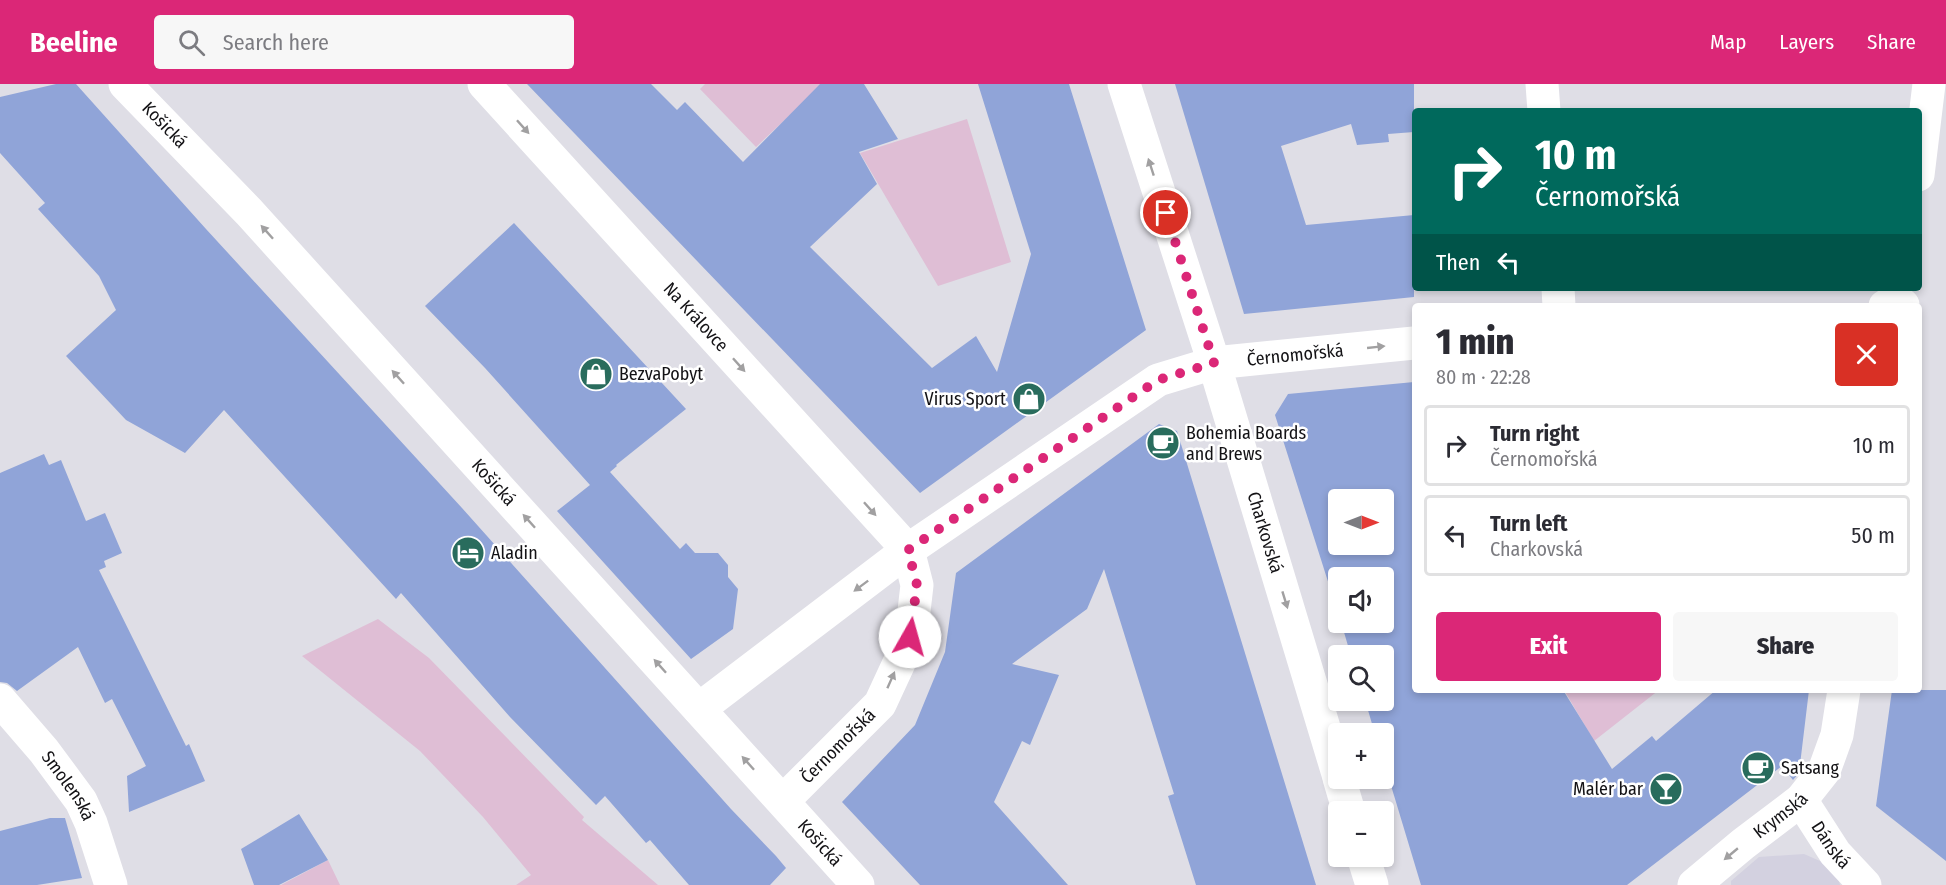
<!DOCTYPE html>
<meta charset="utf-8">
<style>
:root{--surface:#fff;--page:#f7f7f7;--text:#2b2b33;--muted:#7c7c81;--line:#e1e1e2;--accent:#db2777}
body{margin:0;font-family:"Fira Sans Condensed",sans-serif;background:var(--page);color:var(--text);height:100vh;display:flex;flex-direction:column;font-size:22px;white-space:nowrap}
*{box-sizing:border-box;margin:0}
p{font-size:20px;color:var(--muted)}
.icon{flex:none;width:33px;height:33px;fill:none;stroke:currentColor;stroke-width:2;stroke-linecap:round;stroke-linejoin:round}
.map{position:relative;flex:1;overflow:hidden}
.sheet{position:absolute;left:1412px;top:219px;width:510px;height:390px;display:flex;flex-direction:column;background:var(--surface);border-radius:6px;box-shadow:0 3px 9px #0003}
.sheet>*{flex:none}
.hud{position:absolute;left:1412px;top:24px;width:510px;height:183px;border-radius:6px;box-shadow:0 3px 9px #0003;background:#00695c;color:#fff;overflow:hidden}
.needle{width:39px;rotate:90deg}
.buttons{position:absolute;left:1328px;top:405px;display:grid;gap:12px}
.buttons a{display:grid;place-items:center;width:66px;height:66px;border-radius:6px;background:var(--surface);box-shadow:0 3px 9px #0003;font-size:30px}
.pin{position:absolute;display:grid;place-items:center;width:51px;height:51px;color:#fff;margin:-26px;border:3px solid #fff;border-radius:50%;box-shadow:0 2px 6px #0007}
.me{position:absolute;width:66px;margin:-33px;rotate:7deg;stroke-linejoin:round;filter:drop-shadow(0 0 4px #0008)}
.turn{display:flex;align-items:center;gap:21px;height:126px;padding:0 24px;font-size:27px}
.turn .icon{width:78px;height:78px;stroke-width:2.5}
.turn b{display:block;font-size:42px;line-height:51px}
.then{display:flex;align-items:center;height:57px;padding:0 24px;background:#0003;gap:12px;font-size:22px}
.round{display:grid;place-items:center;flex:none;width:63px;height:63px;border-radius:6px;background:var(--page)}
.head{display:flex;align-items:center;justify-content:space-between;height:102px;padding:0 24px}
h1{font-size:36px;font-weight:800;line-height:45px}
.action{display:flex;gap:12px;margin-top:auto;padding:12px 24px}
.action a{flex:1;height:69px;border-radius:6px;background:var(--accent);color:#fff;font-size:24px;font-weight:800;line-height:69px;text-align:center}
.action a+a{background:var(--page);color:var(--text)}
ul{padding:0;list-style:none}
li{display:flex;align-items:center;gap:18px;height:81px;margin:0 12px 9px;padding:0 12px;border:3px solid var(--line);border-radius:6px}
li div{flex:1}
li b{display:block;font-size:22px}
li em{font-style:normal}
header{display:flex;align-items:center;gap:36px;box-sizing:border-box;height:84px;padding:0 30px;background:var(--accent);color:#fff}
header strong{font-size:28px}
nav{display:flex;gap:33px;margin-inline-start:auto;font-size:21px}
.search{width:420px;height:54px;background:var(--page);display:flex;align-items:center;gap:15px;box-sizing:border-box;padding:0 21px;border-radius:6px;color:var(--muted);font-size:22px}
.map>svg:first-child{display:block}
.built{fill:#d3d1e0}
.green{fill:#dfbed5}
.building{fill:#90a4d8;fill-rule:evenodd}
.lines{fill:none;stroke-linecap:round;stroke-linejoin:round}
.minor{stroke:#fff;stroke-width:33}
.oneway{fill:#a1a0a1}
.route{stroke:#db2777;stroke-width:10;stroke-dasharray:0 18}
.labels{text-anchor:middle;stroke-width:5;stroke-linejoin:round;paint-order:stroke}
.street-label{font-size:18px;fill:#131215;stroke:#fff}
.poi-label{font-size:18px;fill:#131215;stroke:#fff;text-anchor:start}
</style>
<header>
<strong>Beeline</strong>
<div class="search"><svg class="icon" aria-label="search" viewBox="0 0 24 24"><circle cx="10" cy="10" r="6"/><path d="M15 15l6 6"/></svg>Search here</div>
<nav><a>Map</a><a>Layers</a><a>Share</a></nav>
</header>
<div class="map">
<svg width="1946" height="801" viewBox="0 0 1946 801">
<rect width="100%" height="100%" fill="#dfdee6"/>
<path class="built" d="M1804 770 1836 784 1840 801H1731V797L1759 773Z"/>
<path class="green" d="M705 0H821L822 1 756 63 700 5Z
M967 35 1011 178 938 202 860 69Z
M378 535 429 574 584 733 582 736 658 801H516L531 791 483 733 420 667 302 572Z
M1564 606H1659L1594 657Z
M328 776 340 801H281Z"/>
<path class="building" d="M56 0H76L206 145 462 424 731 725 776 772 786 784 770 801H689L650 756 646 759 605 712 596 721 510 633 401 509 396 515 224 326 185 369 126 336 66 272 116 226 99 192 38 125 45 119 0 69V13Z
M527 0H651L677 26 685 18 743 78 820 0H864L898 55 859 68 877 100 810 163 932 284 976 252 997 288 1031 170 978 0H1069L1146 246 920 409Z
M1175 0H1414V48L1388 50 1389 58 1357 61 1351 40 1281 62 1306 141 1414 131V213L1244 230Z
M514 139 686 325 616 381 617 382 610 388 680 465 686 459 695 469H718L728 481V493L738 505 733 545 691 575 557 427 590 401 485 284 425 222Z
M1414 298V606H1563L1612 685 1652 652 1656 657 1716 606H1809L1799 689 1793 696 1782 682 1627 801H1421L1383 675V650H1375L1365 616H1383V572H1351L1341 538H1383V494H1338V529L1275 331 1288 310ZM1338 416H1383V460H1338Z
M1159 340 1177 347 1316 801H1196L1168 712 1174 710 1104 485 1087 525 1012 580 1059 591 1030 661 1022 657 994 718 1068 801H920L842 718 915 641 945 568 956 489Z
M44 370 49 381 61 376 86 437 105 429 122 469 104 477 106 483 99 486 186 662 189 660 205 697 129 728 127 692 146 682 112 615 105 619 78 563 17 607 7 599 0 598V389Z
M1892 606H1946V777L1876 722Z
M299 730 328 776 279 801H254L241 765Z
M50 734H65L82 794 37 801H0V747Z"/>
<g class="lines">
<g class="minor">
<path id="s1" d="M125 0 249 128 858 801"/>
<path id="s2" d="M484 0 908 466 917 501 911 553 880 620 783 717"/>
<path id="s3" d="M1124 0 1214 279 1338 690"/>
<path d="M1542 0 1544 27"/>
<path d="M1918 91 1929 0"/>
<path d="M1558 204 1559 222"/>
<path d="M1885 222 1903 221"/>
<path id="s4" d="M0 616 44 667 81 717 91 739 111 801"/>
<path id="s5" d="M699 625 908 466 1158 296 1214 279 1414 259"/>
<path d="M1339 694 1349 728"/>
<path id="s6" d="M1801 716 1835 769 1865 801"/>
<path d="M1363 772 1372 801"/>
<path id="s7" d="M1694 801 1743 760 1801 716 1824 687 1837 651 1844 606"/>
</g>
</g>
<defs><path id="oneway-solid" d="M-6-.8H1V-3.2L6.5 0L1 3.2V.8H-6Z" transform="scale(1.5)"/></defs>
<g class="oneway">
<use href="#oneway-solid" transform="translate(523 43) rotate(48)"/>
<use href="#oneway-solid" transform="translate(1151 83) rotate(-108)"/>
<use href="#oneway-solid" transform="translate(267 148) rotate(-132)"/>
<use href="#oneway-solid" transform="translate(1376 263) rotate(-6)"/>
<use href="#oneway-solid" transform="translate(739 281) rotate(48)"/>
<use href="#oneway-solid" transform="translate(398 293) rotate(-132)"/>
<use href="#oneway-solid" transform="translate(870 425) rotate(48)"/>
<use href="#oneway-solid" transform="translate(529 437) rotate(-132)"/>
<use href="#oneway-solid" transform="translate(861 502) rotate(143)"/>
<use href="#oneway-solid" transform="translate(1285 516) rotate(73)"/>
<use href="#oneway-solid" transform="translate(660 582) rotate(-132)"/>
<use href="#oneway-solid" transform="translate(891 596) rotate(-66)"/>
<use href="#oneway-solid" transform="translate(748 679) rotate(-132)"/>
<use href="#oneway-solid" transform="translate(1731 770) rotate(140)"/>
</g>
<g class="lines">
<path class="route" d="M910 553 917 501 908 466 1158 296 1214 279 1166 129"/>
</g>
<defs>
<symbol id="shop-disc" viewBox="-11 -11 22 22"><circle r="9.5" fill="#296c5d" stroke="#fff"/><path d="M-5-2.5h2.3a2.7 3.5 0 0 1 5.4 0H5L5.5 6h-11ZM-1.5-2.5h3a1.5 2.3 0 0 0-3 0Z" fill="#fff"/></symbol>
<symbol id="cafe-disc" viewBox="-11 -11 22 22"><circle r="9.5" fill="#296c5d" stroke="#fff"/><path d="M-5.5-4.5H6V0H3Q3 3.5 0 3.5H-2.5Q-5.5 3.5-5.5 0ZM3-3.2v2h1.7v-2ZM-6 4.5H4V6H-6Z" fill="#fff"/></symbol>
<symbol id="hotel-disc" viewBox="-11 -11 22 22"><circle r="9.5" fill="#296c5d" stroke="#fff"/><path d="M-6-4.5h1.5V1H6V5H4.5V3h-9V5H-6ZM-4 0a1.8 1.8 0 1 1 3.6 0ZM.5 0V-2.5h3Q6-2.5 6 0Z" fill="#fff"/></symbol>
<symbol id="bar-disc" viewBox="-11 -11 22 22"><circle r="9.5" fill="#296c5d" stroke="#fff"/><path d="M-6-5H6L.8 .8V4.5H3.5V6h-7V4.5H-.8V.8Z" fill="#fff"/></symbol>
</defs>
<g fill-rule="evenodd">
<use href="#shop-disc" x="577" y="271" width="38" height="38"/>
<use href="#shop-disc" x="1010" y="296" width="38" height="38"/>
<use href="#cafe-disc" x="1144" y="340" width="38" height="38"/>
<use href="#hotel-disc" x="449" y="450" width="38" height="38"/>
<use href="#cafe-disc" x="1739" y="665" width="38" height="38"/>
<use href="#bar-disc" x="1647" y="686" width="38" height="38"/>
</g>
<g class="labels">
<g class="street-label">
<text dy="6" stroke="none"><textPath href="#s1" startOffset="57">Košická</textPath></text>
<text dy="6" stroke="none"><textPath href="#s2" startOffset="315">Na Královce</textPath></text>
<text dy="6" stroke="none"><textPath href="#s5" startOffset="705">Černomořská</textPath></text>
<text dy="6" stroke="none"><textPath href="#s1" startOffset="543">Košická</textPath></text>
<text dy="6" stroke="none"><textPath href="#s3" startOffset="470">Charkovská</textPath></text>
<text transform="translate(838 662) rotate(-45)" y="6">Černomořská</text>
<text dy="6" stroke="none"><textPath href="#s4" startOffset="110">Smolenská</textPath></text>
<text dy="6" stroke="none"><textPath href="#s7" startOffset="111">Krymská</textPath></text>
<text dy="6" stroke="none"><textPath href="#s1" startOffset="1029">Košická</textPath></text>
<text dy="6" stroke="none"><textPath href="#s6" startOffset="54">Dánská</textPath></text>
</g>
<g class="poi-label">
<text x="619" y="296">BezvaPobyt</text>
<text x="1006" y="321" text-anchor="end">Virus Sport</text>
<text x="1186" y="355">Bohemia Boards<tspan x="1186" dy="21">and Brews</tspan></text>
<text x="491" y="475">Aladin</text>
<text x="1781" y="690">Satsang</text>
<text x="1643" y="711" text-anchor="end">Malér bar</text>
</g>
</g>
</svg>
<div class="buttons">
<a><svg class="needle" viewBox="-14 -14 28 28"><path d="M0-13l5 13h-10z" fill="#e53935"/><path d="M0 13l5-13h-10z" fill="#7c7c81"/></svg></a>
<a><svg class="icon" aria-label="sound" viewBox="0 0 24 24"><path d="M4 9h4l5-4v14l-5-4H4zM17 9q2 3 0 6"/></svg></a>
<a><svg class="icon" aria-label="search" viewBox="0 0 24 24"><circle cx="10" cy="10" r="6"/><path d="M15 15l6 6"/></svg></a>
<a>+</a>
<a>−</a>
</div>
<div class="pin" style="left:1166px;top:129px;background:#d93025"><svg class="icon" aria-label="arrive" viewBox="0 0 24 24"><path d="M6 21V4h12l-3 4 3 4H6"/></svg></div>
<svg class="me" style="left:910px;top:553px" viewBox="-20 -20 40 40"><circle r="19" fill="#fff"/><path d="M0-13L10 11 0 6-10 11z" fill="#db2777"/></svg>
<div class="hud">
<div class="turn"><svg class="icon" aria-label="right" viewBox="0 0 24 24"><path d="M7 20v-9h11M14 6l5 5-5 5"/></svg><div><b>10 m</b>Černomořská</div></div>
<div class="then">Then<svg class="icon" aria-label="left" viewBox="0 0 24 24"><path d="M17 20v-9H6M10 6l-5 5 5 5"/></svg></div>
</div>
<section class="sheet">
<div class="head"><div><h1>1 min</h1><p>80 m · 22:28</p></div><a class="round" style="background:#d93025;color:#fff"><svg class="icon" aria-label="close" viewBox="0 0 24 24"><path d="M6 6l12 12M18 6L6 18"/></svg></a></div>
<ul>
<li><svg class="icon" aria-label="right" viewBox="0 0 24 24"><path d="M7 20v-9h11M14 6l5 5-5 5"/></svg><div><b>Turn right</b><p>Černomořská</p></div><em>10 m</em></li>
<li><svg class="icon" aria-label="left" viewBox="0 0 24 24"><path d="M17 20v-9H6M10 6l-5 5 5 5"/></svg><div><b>Turn left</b><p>Charkovská</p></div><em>50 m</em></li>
</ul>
<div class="action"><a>Exit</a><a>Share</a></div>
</section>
</div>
